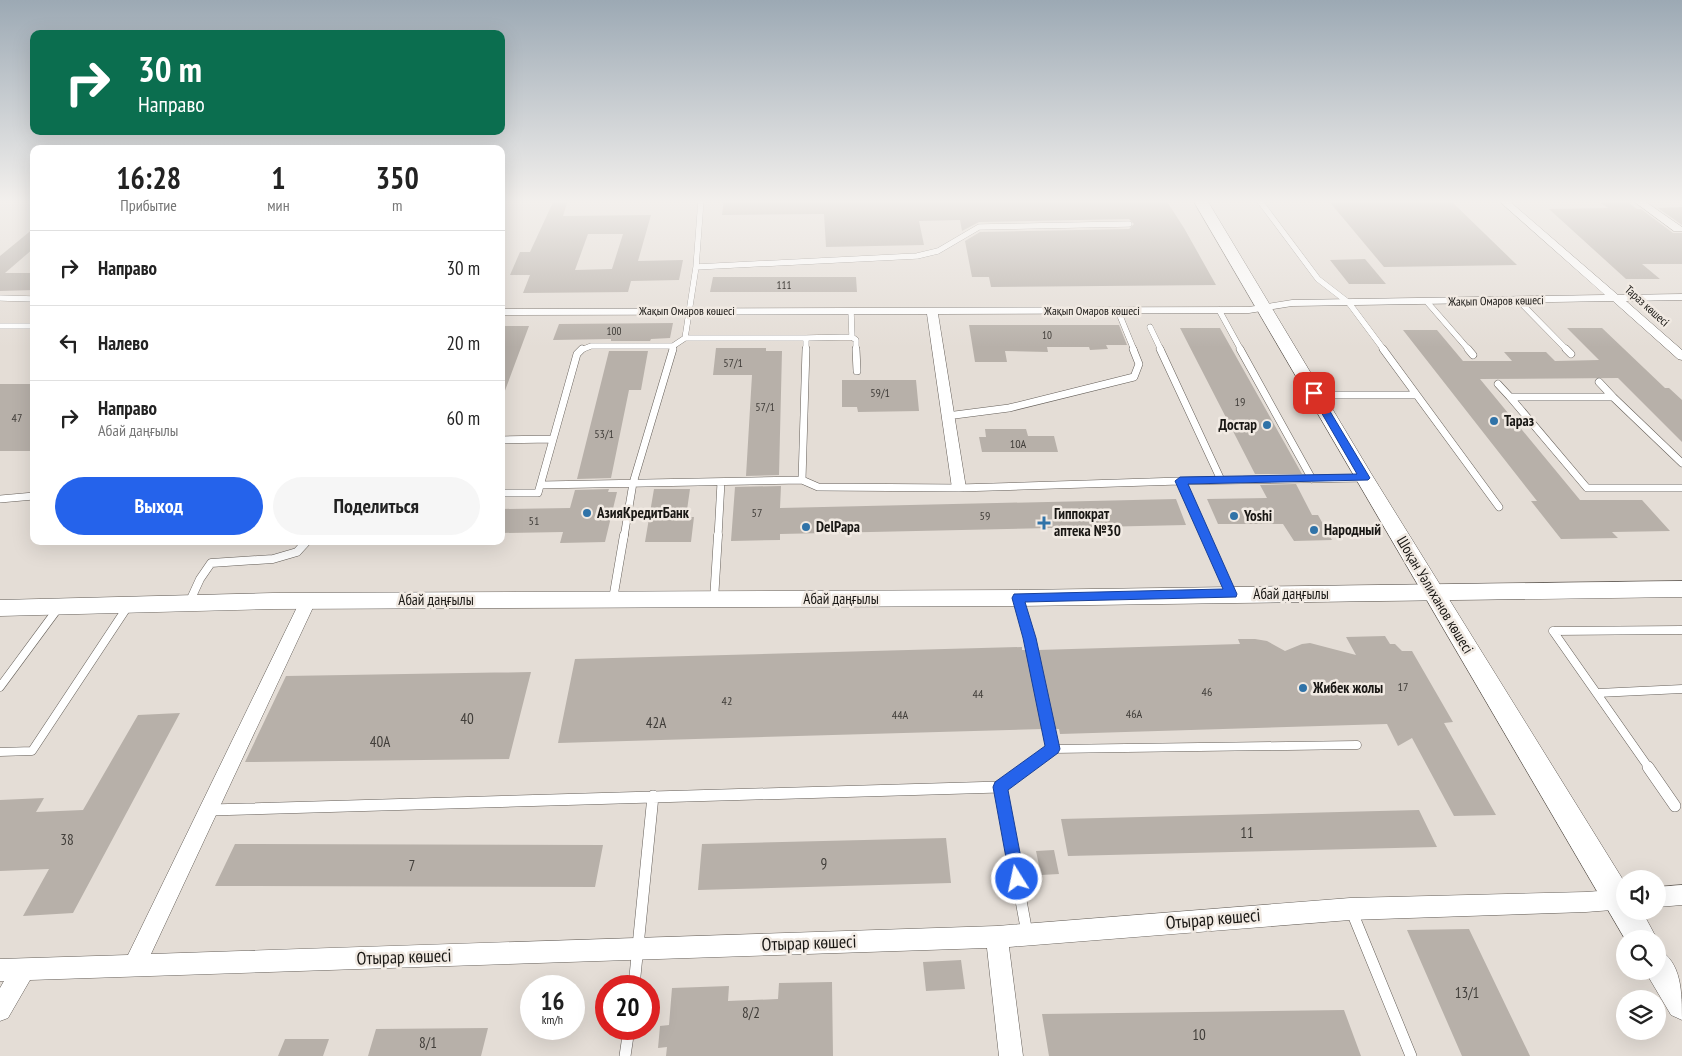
<!DOCTYPE html>
<html lang="ru">
<meta charset="utf-8">
<style>
:root{--surface:#fff;--page:#f6f6f6;--text:#222;--muted:#767676;--line:#e0e0e0;--accent:#2563eb}
body{margin:0;font-family:"PT Sans Narrow",sans-serif;background:var(--page);color:var(--text);height:100vh;display:flex;flex-direction:column;font-size:19px;white-space:nowrap}
*{box-sizing:border-box;margin:0}
p{font-size:16px;color:var(--muted)}
.icon{flex:none;width:28px;height:28px;fill:none;stroke:currentColor;stroke-width:2;stroke-linecap:round;stroke-linejoin:round}
.map{position:relative;flex:1;overflow:hidden}
.side{position:absolute;left:30px;top:145px;width:475px;height:400px;display:flex;flex-direction:column;background:var(--surface);border-radius:10px;box-shadow:0 5px 20px #0002}
.side>*{flex:none}
.hud{position:absolute;left:30px;top:30px;width:475px;height:105px;border-radius:10px;box-shadow:0 5px 20px #0002;background:#0b6e4f;color:#fff;overflow:hidden}
.tools{position:absolute;left:1616px;top:870px;display:grid;gap:10px}
.tools a{display:grid;place-items:center;width:50px;height:50px;border-radius:50%;background:var(--surface);box-shadow:0 5px 20px #0002;font-size:25px}
.speed{position:absolute;left:520px;top:975px;display:flex;gap:10px;font-size:25px;font-weight:700;text-align:center}
.speed>*{display:grid;place-content:center;width:65px;height:65px;border-radius:50%;background:var(--surface);box-shadow:0 5px 20px #0002;line-height:1}
.speed small{font-size:12px;font-weight:400}
.speed .limit{border:8px solid #d22;background:#fff;color:#111}
.pin{position:absolute;display:grid;place-items:center;width:42px;height:42px;color:#fff;margin:-21px;border-radius:10px;box-shadow:0 2px 8px #0006}
.me{position:absolute;width:55px;margin:-28px;rotate:350deg;stroke-linejoin:round;filter:drop-shadow(0 0 4px #0008)}
.turn{display:flex;align-items:center;gap:18px;height:105px;padding:0 25px;font-size:22px}
.turn .icon{width:65px;height:65px;stroke-width:2.5}
.turn b{display:block;font-size:35px;line-height:42px}
.eta{display:flex;justify-content:space-evenly;align-items:center;height:85px;text-align:center}
.eta b{font-size:30px;font-weight:800;line-height:35px}
.cta{display:flex;gap:10px;margin-top:auto;padding:10px 25px}
.cta a{flex:1;height:58px;border-radius:30px;background:var(--accent);color:#fff;font-size:20px;font-weight:800;line-height:58px;text-align:center}
.cta a+a{background:var(--page);color:var(--text)}
ul{padding:0;list-style:none}
li{display:flex;align-items:center;gap:15px;height:75px;padding:0 25px;border-top:1px solid var(--line)}
li div{flex:1}
li b{display:block;font-size:19px}
li em{font-style:normal}
.map>svg:first-child{display:block}
.building{fill:#b7b0a9;fill-rule:evenodd}
.lines{fill:none;stroke-linecap:round;stroke-linejoin:round}
.service-far3-casing{stroke:#645e58;stroke-width:6}
.service-far2-casing{stroke:#645e58;stroke-width:8}
.service-far1-casing{stroke:#645e58;stroke-width:9}
.service-casing{stroke:#645e58;stroke-width:12}
.minor-casing{stroke:#645e58;stroke-width:1}
.tertiary-casing{stroke:#645e58;stroke-width:1}
.secondary-casing{stroke:#645e58;stroke-width:1}
.service-far3{stroke:#fff;stroke-width:5.5}
.service-far2{stroke:#fff;stroke-width:7}
.service-far1{stroke:#fff;stroke-width:8}
.service{stroke:#fff;stroke-width:11}
.minor{fill:#fff;fill-rule:evenodd}
.tertiary{fill:#fff;fill-rule:evenodd}
.secondary{fill:#fff;fill-rule:evenodd}
.route{fill:#2563eb;stroke:#184099}
.poi-dot{fill:#3073a8;stroke:#f1eae3;stroke-width:2}
.labels{text-anchor:middle;stroke-width:5;stroke-linejoin:round;paint-order:stroke}
.far-number-label{font-size:11px;fill:#403d39}
.far-street-label{font-size:12px;fill:#191714;stroke:#f1eae3}
.number-label{font-size:12px;fill:#403d39}
.poi-label{font-size:15px;font-weight:bold;fill:#191714;stroke:#f1eae3;text-anchor:start}
.street-label{font-size:15px;fill:#191714;stroke:#f1eae3}
.near-number-label{font-size:15px;fill:#403d39}
.near-street-label{font-size:18px;fill:#191714;stroke:#f1eae3}
</style>
<div class="map">
<svg width="1682" height="1056" viewBox="0 0 1682 1056">
<rect width="100%" height="100%" fill="#e4ddd6"/>
<path class="building" d="M554 200H568L563 216 651 215 638 261 683 260 679 280 631 281 628 292 523 293 530 275H510L520 252H530ZM588 234H623L612 269 575 270Z
M724 200H1166L1184 228 1216 285 991 287 989 277H972L965 241 980 232 1129 229 1134 224 1129 219 979 222 962 231 960 220 919 221 924 245 826 247 824 214 722 215Z
M1328 200H1450L1517 265 1384 267Z
M1628 202 1637 209H1641L1673 233H1682V264H1642L1660 279H1626L1549 209 1608 208 1601 203Z
M1682 207V225L1658 208Z
M34 228V248L5 273H34V290L0 291V256Z
M1365 259 1386 284H1349L1330 260Z
M713 277H856L857 292H710Z
M673 323 670 338 651 339 650 341H611V339L553 340 559 324Z
M969 325H1119L1127 345H1106L1108 349 1090 350 1089 347H1047L1048 352 1005 351 1007 362H975Z
M501 326H529L503 396 501 395Z
M1180 328H1220L1302 474H1255Z
M1567 328H1602L1665 388H1669L1682 400V442L1618 378 1480 379 1580 500H1642L1670 531 1612 532 1618 538 1561 539 1531 501H1537L1403 330H1437L1463 361H1512L1504 352H1546L1555 361 1599 360Z
M716 348H766V351H782L779 475 746 476 752 375H713Z
M609 351H648L641 390H629L611 478 577 479Z
M842 380H916L919 411 858 412 857 407H842Z
M0 384H34V451H0Z
M985 429H1026L1028 436H1054L1058 452H982L979 437H986Z
M1296 484 1312 515H1318L1332 540 1294 541 1283 524H1218L1207 499 1267 498 1260 485Z
M781 486 780 508 1176 499 1186 525 780 534V540L731 541 735 487Z
M609 489 608 492H617L605 542 560 543 563 532 501 533V509L570 508 575 490Z
M654 489H690L686 517H694L691 542H645Z
M1385 636 1390 644H1395L1402 651H1412L1453 722 1444 723 1496 815 1454 816 1412 738 1398 746 1387 724 1060 734 1059 729H1055L1038 650 1240 644 1238 639H1255L1267 641 1285 651 1302 644 1310 643 1356 655 1346 637Z
M1022 647V650H1026L1043 729 558 743 575 659Z
M531 672 509 759 245 762 286 676Z
M180 713 73 913 23 916 49 869 0 871V800L44 798 36 812 83 810 138 715Z
M1419 810 1437 847 1068 856 1061 819Z
M946 838 951 883 698 890 702 844Z
M235 844 603 845 595 887 215 886Z
M1054 850 1059 874 1041 875 1036 851Z
M1469 929 1530 1056H1462L1407 930Z
M961 960 965 989 926 991 923 962Z
M832 982 833 1056H666L667 1047 658 1048 660 1026 669 1025 672 988 729 986 728 1001 778 999 779 983Z
M1344 1010 1361 1056H1049L1042 1014Z
M488 1028 481 1056H368L376 1029Z
M285 1039H329L323 1056H278Z"/>
<g class="lines">
<defs>
<path id="service-far3" d="M1259 200 1318 279 1349 303 1384 350
M696 267 917 256 938 251 979 227 1129 224
M0 298 34 299
M1518 300 1567 350
M1428 303 1469 350
M1219 310 1241 350
M851 311 852 337
M1118 311 1134 350
M0 326H34
M1150 327 1161 350
M685 338H806V350
M806 338 852 337 856 340V350
M581 350 591 346H673
M673 350V346L685 338 696 267 701 200"/>
<path id="service-far2" d="M856 349 857 371
M1160 349 1221 480
M1240 349 1312 479
M1383 349 1499 507
M1468 349 1473 355
M1566 349 1571 354
M1498 384 1510 397H1613L1599 382
M1332 395H1416
M1510 397 1587 488H1682
M1613 397 1682 463
M947 416 1009 408 1134 377 1139 364 1133 349
M501 440 552 439
M802 480 806 349
M541 485 802 480 818 487 959 488 1180 481
M501 493H538L577 354 582 349
M0 499 34 496
M624 537 633 483 673 349
M718 537 721 482
M1205 537 1180 481 1364 478"/>
<path id="service-far1" d="M1205 535 1231 594
M1018 598 1029 638 1053 749
M613 599 624 535
M714 600 718 535
M189 603 200 579 211 563 273 559 297 552 307 541
M1553 631 1649 768
M1553 631 1682 630
M0 687 59 607
M1598 693 1682 689
M0 752 32 751 128 606
M1026 768 1053 749 1357 745"/>
<path id="service" d="M1648 767 1675 806
M1000 787 1027 933
M210 810 1000 787 1028 767
M1352 912 1411 1056
M634 986 653 796
M625 1056 629 1029"/>
<path id="minor" d="M1498 200H1508L1618 295 1682 294V300L1626 301 1682 350V360L1678 359 1613 301 1292 306 1249 313 938 314 966 488 964 491H954L952 488 927 314 501 315V309L1249 307 1292 300 1605 295Z
M1632 200H1643L1682 227V231H1674Z
M308 595 314 597 316 601 151 954 997 926 1350 898 1586 892 1625 889V909L1586 912 1350 920 1009 947 1023 1056H999L987 948 30 980 8 1018 0 1021V988L4 981H0V959L128 955 300 601 302 597Z
M1682 885V905L1658 907V887Z"/>
<path id="tertiary" d="M1682 581V597L1018 606 273 609 0 616V600L273 593 1018 590Z"/>
<path id="secondary" d="M1193 200H1207L1372 475 1625 883V911H1642L1657 939H1625Z
M1658 949C1682 962 1682 993 1682 1020L1671 1015 1645 971H1658Z"/>
</defs>
<use href="#service-far3" class="service-far3-casing"/>
<use href="#service-far2" class="service-far2-casing"/>
<use href="#service-far1" class="service-far1-casing"/>
<use href="#service" class="service-casing"/>
<use href="#minor" class="minor-casing"/>
<use href="#tertiary" class="tertiary-casing"/>
<use href="#secondary" class="secondary-casing"/>
<use href="#service-far3" class="service-far3"/>
<use href="#service-far2" class="service-far2"/>
<use href="#service-far1" class="service-far1"/>
<use href="#service" class="service"/>
<use href="#minor" class="minor"/>
<use href="#tertiary" class="tertiary"/>
<use href="#secondary" class="secondary"/>
</g>
<linearGradient id="sky" x2="0" y2="1"><stop stop-color="#9ca9b4"/><stop offset="0.58" stop-color="#f3f0ed"/><stop offset="1" stop-color="#f3f0ed" stop-opacity="0"/></linearGradient>
<rect width="1682" height="347" fill="url(#sky)"/>
<path class="route" d="M1314 390 1319 393 1370 478 1368 480 1188 484 1237 594 1236 597 1025 602 1036 638 1060 749 1058 753 1008 790 1025 879 1022 885 1017 887 1011 885 993 787 995 782 1045 746 1023 638 1012 598 1014 594 1223 589 1175 481 1180 477 1357 474 1310 393Z"/>
<g class="poi-dot">
<circle cx="1494" cy="421" r="5"/>
<circle cx="1267" cy="425" r="5"/>
<circle cx="587" cy="513" r="5"/>
<circle cx="1234" cy="516" r="5"/>
<path d="M1041.5 515.5h5v5h5v5h-5v5h-5v-5h-5v-5h5z"/>
<circle cx="806" cy="527" r="5"/>
<circle cx="1314" cy="530" r="5"/>
<circle cx="1303" cy="688" r="5"/>
</g>
<g class="labels">
<g class="far-number-label">
<text x="784" y="289">111</text>
<text x="614" y="335">100</text>
<text x="1047" y="339">10</text>
</g>
<g class="far-street-label">
<text transform="translate(1496 301) rotate(-1)" y="4">Жақып Омаров көшесі</text>
<text transform="translate(1647 306) rotate(42)" y="4">Тараз көшесі</text>
<text x="687" y="315">Жақып Омаров көшесі</text>
<text x="1092" y="315">Жақып Омаров көшесі</text>
</g>
<g class="number-label">
<text x="733" y="367">57/1</text>
<text x="880" y="397">59/1</text>
<text x="1240" y="406">19</text>
<text x="765" y="411">57/1</text>
<text x="17" y="422">47</text>
<text x="604" y="438">53/1</text>
<text x="1018" y="448">10А</text>
<text x="757" y="517">57</text>
<text x="985" y="520">59</text>
<text x="534" y="525">51</text>
<text x="1403" y="691">17</text>
<text x="1207" y="696">46</text>
<text x="978" y="698">44</text>
<text x="727" y="705">42</text>
<text x="1134" y="718">46А</text>
<text x="900" y="719">44А</text>
</g>
<g class="poi-label">
<text x="1504" y="426">Тараз</text>
<text x="1257" y="430" text-anchor="end">Достар</text>
<text x="597" y="518">АзияКредитБанк</text>
<text x="1054" y="519">Гиппократ<tspan x="1054" dy="17">аптека №30</tspan></text>
<text x="1244" y="521">Yoshi</text>
<text x="816" y="532">DelPapa</text>
<text x="1324" y="535">Народный</text>
<text x="1313" y="693">Жибек жолы</text>
</g>
<g class="street-label">
<text x="1291" y="599">Абай даңғылы</text>
<text transform="translate(1435 595) rotate(59)" y="5">Шоқан Уәлиханов көшесі</text>
<text x="841" y="604">Абай даңғылы</text>
<text x="436" y="605">Абай даңғылы</text>
</g>
<g class="near-number-label">
<text x="467" y="724">40</text>
<text x="656" y="728">42А</text>
<text x="380" y="747">40А</text>
<text x="1247" y="838">11</text>
<text x="67" y="845">38</text>
<text x="824" y="869">9</text>
<text x="412" y="871">7</text>
<text x="1467" y="998">13/1</text>
<text x="751" y="1018">8/2</text>
<text x="1199" y="1040">10</text>
<text x="428" y="1048">8/1</text>
</g>
<g class="near-street-label">
<text transform="translate(1213 919) rotate(-5)" y="6">Отырар көшесі</text>
<text transform="translate(809 943) rotate(-2)" y="6">Отырар көшесі</text>
<text transform="translate(404 957) rotate(-2)" y="6">Отырар көшесі</text>
</g>
</g>
</svg>
<div class="tools">
<a><svg class="icon" aria-label="sound" viewBox="0 0 24 24"><path d="M4 9h4l5-4v14l-5-4H4zM17 9q2 3 0 6"/></svg></a>
<a><svg class="icon" aria-label="search" viewBox="0 0 24 24"><circle cx="10" cy="10" r="6"/><path d="M15 15l6 6"/></svg></a>
<a><svg class="icon" aria-label="layers" viewBox="0 0 24 24"><path d="M12 4l9 5-9 5-9-5zM3 14l9 5 9-5"/></svg></a>
</div>
<div class="speed"><div>16<small>km/h</small></div><div class="limit">20</div></div>
<div class="pin" style="left:1314px;top:393px;background:#d93025"><svg class="icon" aria-label="arrive" viewBox="0 0 24 24"><path d="M6 21V4h12l-3 4 3 4H6"/></svg></div>
<svg class="me" style="left:1017px;top:879px" viewBox="-20 -20 40 40"><circle r="17" fill="#2563eb" stroke="#fff" stroke-width="3"/><path d="M0-11L8 9 0 5-8 9z" fill="#fff"/></svg>
<div class="hud">
<div class="turn"><svg class="icon" aria-label="right" viewBox="0 0 24 24"><path d="M7 20v-9h11M14 6l5 5-5 5"/></svg><div><b>30 m</b>Направо</div></div>
</div>
<section class="side">
<div class="eta">
<div><b>16:28</b><p>Прибытие</p></div>
<div><b>1</b><p>мин</p></div>
<div><b>350</b><p>m</p></div>
</div>
<ul>
<li><svg class="icon" aria-label="right" viewBox="0 0 24 24"><path d="M7 20v-9h11M14 6l5 5-5 5"/></svg><div><b>Направо</b></div><em>30 m</em></li>
<li><svg class="icon" aria-label="left" viewBox="0 0 24 24"><path d="M17 20v-9H6M10 6l-5 5 5 5"/></svg><div><b>Налево</b></div><em>20 m</em></li>
<li><svg class="icon" aria-label="right" viewBox="0 0 24 24"><path d="M7 20v-9h11M14 6l5 5-5 5"/></svg><div><b>Направо</b><p>Абай даңғылы</p></div><em>60 m</em></li>
</ul>
<div class="cta"><a>Выход</a><a>Поделиться</a></div>
</section>
</div>
